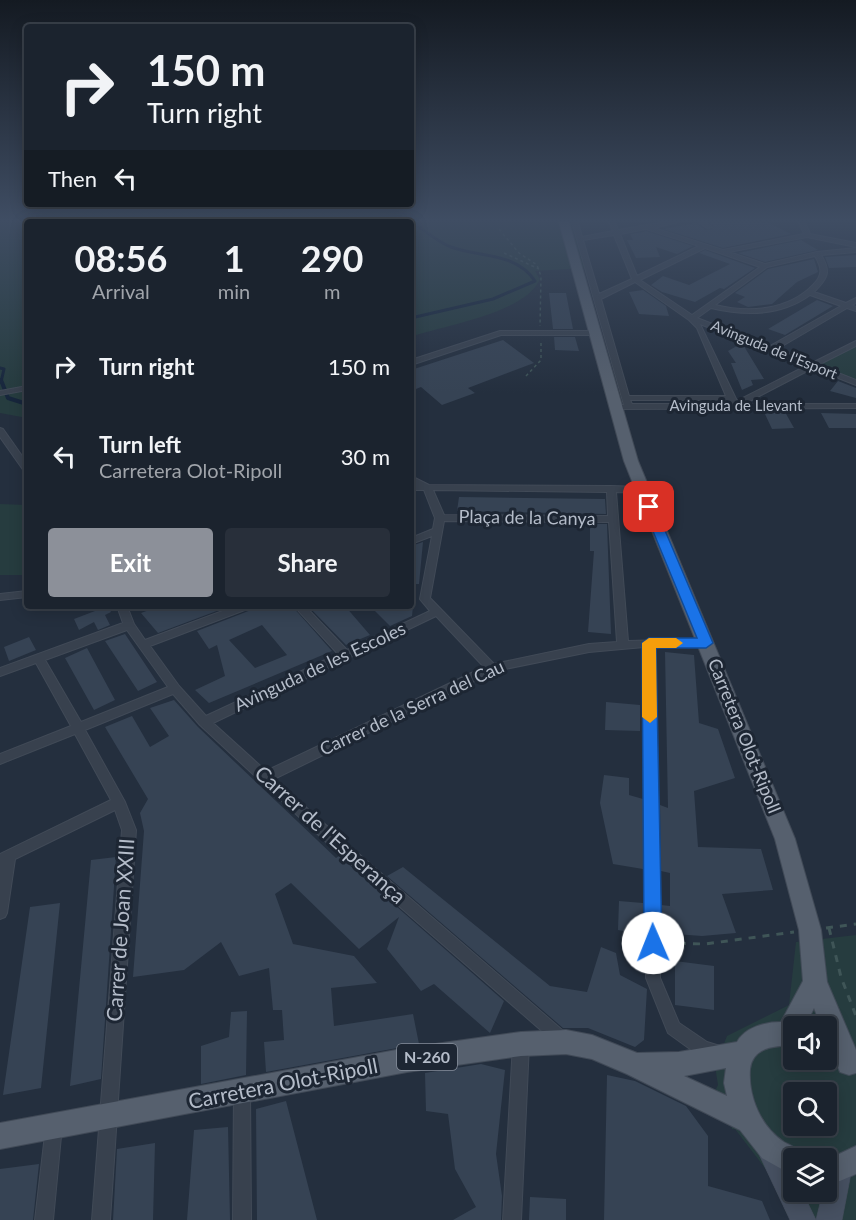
<!DOCTYPE html>
<meta charset="utf-8">
<style>
:root{--surface:#1b232e;--page:#282f3a;--text:#f1f3f6;--muted:#a0a4aa;--line:#39404a;--accent:#8c9099}
body{margin:0;font-family:Lato,sans-serif;background:var(--page);color:var(--text);height:100vh;display:flex;flex-direction:column;font-size:22px;white-space:nowrap}
*{box-sizing:border-box;margin:0}
p{font-size:20px;color:var(--muted)}
.icon{flex:none;width:33px;height:33px;fill:none;stroke:currentColor;stroke-width:2;stroke-linecap:round;stroke-linejoin:round}
.map{position:relative;flex:1;overflow:hidden}
.details{position:absolute;left:24px;top:219px;width:390px;height:390px;display:flex;flex-direction:column;background:var(--surface);border-radius:6px;box-shadow:0 3px 15px #0003,0 0 0 2px var(--line)}
.details>*{flex:none}
.top-card{position:absolute;left:24px;top:24px;width:390px;height:183px;border-radius:6px;box-shadow:0 3px 15px #0003,0 0 0 2px var(--line);background:#1b232e;color:var(--text);overflow:hidden}
.buttons{position:absolute;left:783px;top:1016px;display:grid;gap:12px}
.buttons a{display:grid;place-items:center;width:54px;height:54px;border-radius:6px;background:var(--surface);box-shadow:0 3px 15px #0003,0 0 0 2px var(--line);font-size:30px}
.pin{position:absolute;display:grid;place-items:center;width:51px;height:51px;color:#fff;margin:-26px;border-radius:12px;box-shadow:0 3px 9px #0006}
.me{position:absolute;width:66px;margin:-33px;rotate:359deg;stroke-linejoin:round;filter:drop-shadow(0 0 4px #0008)}
.turn{display:flex;align-items:center;gap:21px;height:126px;padding:0 24px;font-size:27px}
.turn .icon{width:78px;height:78px;stroke-width:2.5}
.turn b{display:block;font-size:42px;line-height:51px}
.then{display:flex;align-items:center;height:57px;padding:0 24px;background:#0003;gap:12px;font-size:22px}
.eta{display:flex;justify-content:space-evenly;align-items:center;height:102px;text-align:center}
.eta b{font-size:36px;font-weight:700;line-height:42px}
.cta{display:flex;gap:12px;margin-top:auto;padding:12px 24px}
.cta a{flex:1;height:69px;border-radius:6px;background:var(--accent);color:#fff;font-size:24px;font-weight:700;line-height:69px;text-align:center}
.cta a+a{background:var(--page);color:var(--text)}
ul{padding:0;list-style:none}
li{display:flex;align-items:center;gap:18px;height:90px;padding:0 24px}
li div{flex:1}
li b{display:block;font-size:22px}
li em{font-style:normal}
.map>svg:first-child{display:block}
.green{fill:#263c3f;fill-rule:evenodd}
.lines{fill:none;stroke-linecap:round;stroke-linejoin:round}
.stream-far1{stroke:#17263c;stroke-width:3}
.stream{stroke:#17263c;stroke-width:4}
.building{fill:#364354;fill-rule:evenodd}
.street-casing{stroke:#414a57;stroke-width:2}
.secondary-casing{stroke:#414a57;stroke-width:1}
.primary-casing{stroke:#414a57;stroke-width:2}
.path-far1{stroke:#3f5557;stroke-width:1.5;stroke-dasharray:3 3;stroke-linecap:butt}
.path{stroke:#3f5557;stroke-width:3;stroke-dasharray:7 7;stroke-linecap:butt}
.street{fill:#38414e;fill-rule:evenodd}
.secondary{fill:#465061;fill-rule:evenodd}
.primary{fill:#56606e;fill-rule:evenodd}
.route{fill:#1a73e8;stroke:#114b97;stroke-width:1.5}
.slow{fill:#f59e0b}
.labels{text-anchor:middle;stroke-width:6;stroke-linejoin:round;paint-order:stroke}
.far-street-label{font-size:15px;fill:#b4bcc9;stroke:#1d2633}
.shield{fill:#1d2633;stroke:#878f9c;stroke-width:1.5}
.shield-label{font-size:16px;font-weight:bold;fill:#b4bcc9}
.street-label{font-size:18px;fill:#b4bcc9;stroke:#1d2633}
.near-street-label{font-size:21px;fill:#b4bcc9;stroke:#1d2633}
</style>
<div class="map">
<svg width="856" height="1220" viewBox="0 0 856 1220">
<rect width="100%" height="100%" fill="#242f3e"/>
<path class="green" d="M0 222H27V418L0 413Z
M411 222H571L585 268 535 271 540 279C525 314 444 325 411 337Z
M856 345V381L817 362Z
M0 504 27 505V575H0Z
M856 935V1220H794L771 1176 735 1129H732L728 1115H725L716 1089 718 1085 715 1066 727 1036 789 1005 796 942ZM794 1026H826V1059H794ZM794 1092H826V1125H794ZM794 1158H826V1191H794Z"/>
<g class="lines">
<path class="stream-far1" d="M411 318 493 299 535 281C516 252 481 258 451 247 437 242 425 230 412 222
M0 368 4 369 1 382"/>
<path class="stream" d="M1 380 8 398 27 404"/>
</g>
<path class="building" d="M709 222H767L791 234 723 248 663 229 696 223 706 230 712 229 714 227Z
M644 232 646 231 693 246 677 254 656 247 660 257 636 258 627 240H633L630 234Z
M801 240 818 250 765 262 738 253Z
M705 250 755 268 724 289 720 288 695 302 662 292 651 285 663 276 689 285 730 264 699 253Z
M856 255V267L829 268 825 257Z
M814 259 818 272 797 282 772 304 748 307 737 302 745 297 735 293 768 269Z
M643 290 666 306 669 316 639 314 629 292Z
M549 293H566L573 329H553Z
M817 300 833 306 785 335 768 329Z
M554 337H575L579 351 555 350Z
M503 340 534 363 468 388 475 393 442 405 421 387 411 391V370Z
M742 343 764 379 751 380 753 385 742 390 731 363H736L728 351Z
M838 381 856 388V398L830 391Z
M764 412H785L794 428 772 429Z
M821 413 856 414V428H829Z
M459 497 605 499 606 514 457 511Z
M590 524H607L611 634 588 632 594 551H590Z
M423 542 419 584H411V546Z
M108 606 111 612 105 615 110 625 98 630 94 622 79 630 74 619Z
M160 606H230L158 633 141 613Z
M253 606H292L332 651 209 703 195 690 225 676 217 645 209 649 197 631 251 610ZM262 625 287 655 255 668 229 640Z
M308 606H345L370 635 346 645Z
M370 606H413L412 616 390 626Z
M125 634 157 682 138 691 105 641Z
M29 637 36 650 9 661 4 647Z
M87 648 115 700 94 710 65 658Z
M665 652 694 655 699 723 718 729 735 778 694 791 698 847 761 849 773 890 722 894 736 933 702 936 662 933 661 905 670 906V873L661 871 660 805 668 808Z
M174 700 198 727 336 858 339 856 504 1001 490 1033 434 984 421 991 387 949 399 917 359 949 291 883 275 894 293 944 354 956 377 983 331 988 334 1026 413 1014 419 1044 266 1072 264 1042 284 1040 282 1010H273L269 968 239 976 221 942 184 970 133 977 144 831 140 813 148 799 105 727 132 716 150 747 169 736 150 708Z
M606 702 640 705V731L605 730Z
M604 775 629 778V795L643 799V869L613 864 600 803Z
M116 857 101 1079 70 1086 91 860Z
M403 867 550 986 587 992 601 947 616 953 620 975 647 989 644 1040 635 1047 588 1028H563L387 876Z
M619 901 643 903V935L618 930Z
M60 903 41 1088 3 1095 30 907Z
M675 961 714 966V1010L675 1005Z
M247 1011 246 1075 201 1084V1046L229 1037 231 1012Z
M481 1064 505 1070 496 1154 502 1196 501 1220H453L476 1207 455 1169 448 1114 426 1111 425 1073Z
M607 1075 635 1081 686 1106 708 1136V1186L762 1201 770 1220H604Z
M286 1101 317 1220H257L256 1109Z
M228 1127 230 1220H187L194 1130Z
M155 1143 153 1220H113L117 1149Z
M39 1164 33 1220H0V1169Z
M530 1197 566 1199V1220H529Z"/>
<g class="lines">
<defs>
<path id="street" d="M572 222H578L582 237 613 231 609 222H615L618 230 665 222H678L654 228 723 250 804 234 799 222H805L810 234 856 243V247L807 237 729 252 765 264 817 252 856 248V252L821 255C832 272 827 279 814 292L846 303 856 298V303L852 305 856 307V311L847 308 777 349 812 363 856 341V346L818 365 856 380V385L813 368 744 404H856V408L612 409V405H624ZM646 229 699 246 637 276 620 234ZM614 235 632 279 599 294 583 240ZM705 248 760 267 692 315 640 280ZM815 256C822 268 823 275 813 285 788 311 748 313 715 305L767 267ZM635 282 689 320 697 328 726 396H629L601 299ZM810 295 841 306 770 346 697 318 711 308C744 316 781 316 810 295ZM700 324 806 366 737 401ZM630 400H728L730 404H632Z
M698 222H705L712 227 707 228Z
M500 331H595L599 333 595 335H501L411 365V360Z
M27 386V390L0 395V391Z
M0 428 3 429 27 463V472L24 471 0 437Z
M411 476 429 485 611 486 642 487 647 490 642 493 616 492 628 641 706 639 711 643 706 647H655L660 978 679 1023 707 1042 720 1046 722 1052 720 1058 714 1060 697 1054 668 1033 646 978 644 647 589 652 495 671 274 779 346 843 568 1035 571 1040 568 1045 563 1048 558 1045 336 851 200 725 173 694 85 730 125 802 136 830 110 1220H92L122 830 115 810 15 859 7 913 5 917 0 919V854L111 800 75 734 0 764V754L71 726 36 663 0 676V668L123 623 117 606H127L134 624 145 640 236 606H251L250 608 150 646 179 686 206 716 338 654 294 606H305L347 650 430 611 420 599 432 536 411 544V538L433 529 435 518 424 490H411V484H415L411 482ZM433 490 607 492 608 516 444 515ZM444 521 609 522 617 642 589 644 494 664 430 598ZM436 616 484 667 266 771 213 723ZM127 630 168 687 81 722 45 660Z
M27 591V597L0 600V594Z
M521 1036 527 1039 529 1044 521 1220H503L513 1044 515 1039Z
M242 1083 248 1085 250 1091 251 1220H233L234 1091 236 1085Z
M54 1118 60 1120 62 1126 53 1220H35L46 1126 48 1120Z"/>
<path id="secondary" d="M768 1136 776 1140 794 1174V1191H802L816 1220H790L756 1148 760 1140Z
M840 1156 849 1159 852 1168 842 1220H816L823 1191H826V1174L831 1159Z"/>
<path id="primary" d="M559 222H569L638 461 795 839 821 930 827 982 856 1050V1073L849 1075 840 1072 826 1038V1026H821L814 1008 805 1026H794V1045C776 1046 753 1046 750 1069 748 1096 760 1126 784 1142 791 1146 802 1150 805 1158H794V1176L762 1158 740 1130 627 1074 592 1059 566 1054 521 1056 407 1072 0 1149V1123L407 1048 521 1032 566 1030 592 1035 637 1053 679 1052 737 1042C745 1027 766 1022 781 1022L803 981 799 930 775 839 624 461ZM726 1068 724 1083 727 1096 684 1076Z
M856 1146V1174L840 1181 826 1182V1158H820L837 1155Z"/>
</defs>
<use href="#street" class="street-casing"/>
<use href="#secondary" class="secondary-casing"/>
<use href="#primary" class="primary-casing"/>
<path class="path-far1" d="M499 229 519 253 537 265 541 276 540 326
M504 253 539 269
M526 376 541 360V340"/>
<path class="path" d="M826 928 856 924
M829 928 841 977 856 1016
M665 943 705 944 794 932"/>
<use href="#street" class="street"/>
<use href="#secondary" class="secondary"/>
<use href="#primary" class="primary"/>
</g>
<linearGradient id="sky" x2="0" y2="1"><stop stop-color="#141a22"/><stop offset="0.56" stop-color="#3f4d63"/><stop offset="1" stop-color="#3f4d63" stop-opacity="0"/></linearGradient>
<rect width="856" height="393" fill="url(#sky)"/>
<path class="route" d="M649 504 655 507 713 643 706 648H656L662 943 660 949 653 952 646 949 644 943 642 643 649 638H697L643 507Z"/>
<path class="slow" d="M649 638H676L683 643 676 648H656L657 717 650 723 642 717V643Z"/>
<g class="labels">
<g class="far-street-label">
<text transform="translate(774 350) rotate(22)" y="5">Avinguda de l'Esport</text>
<text x="736" y="411">Avinguda de Llevant</text>
</g>
<rect class="shield" x="397" y="1044" width="60" height="26" rx="4.5"/>
<g class="shield-label">
<text x="427" y="1063">N-260</text>
</g>
<g class="street-label">
<text transform="translate(527 518) rotate(1)" y="6">Plaça de la Canya</text>
<text transform="translate(320 667) rotate(-25)" y="6">Avinguda de les Escoles</text>
<text transform="translate(412 708) rotate(-25)" y="6">Carrer de la Serra del Cau</text>
<text transform="translate(744 736) rotate(68)" y="6">Carretera Olot-Ripoll</text>
</g>
<g class="near-street-label">
<text transform="translate(330 835) rotate(42)" y="7">Carrer de l'Esperança</text>
<text transform="translate(121 930) rotate(-86)" y="7">Carrer de Joan XXIII</text>
<text transform="translate(283 1084) rotate(-11)" y="7">Carretera Olot-Ripoll</text>
</g>
</g>
</svg>
<div class="buttons">
<a><svg class="icon" aria-label="sound" viewBox="0 0 24 24"><path d="M4 9h4l5-4v14l-5-4H4zM17 9q2 3 0 6"/></svg></a>
<a><svg class="icon" aria-label="search" viewBox="0 0 24 24"><circle cx="10" cy="10" r="6"/><path d="M15 15l6 6"/></svg></a>
<a><svg class="icon" aria-label="layers" viewBox="0 0 24 24"><path d="M12 4l9 5-9 5-9-5zM3 14l9 5 9-5"/></svg></a>
</div>
<div class="pin" style="left:649px;top:507px;background:#d93025"><svg class="icon" aria-label="arrive" viewBox="0 0 24 24"><path d="M6 21V4h12l-3 4 3 4H6"/></svg></div>
<svg class="me" style="left:653px;top:943px" viewBox="-20 -20 40 40"><circle r="19" fill="#fff"/><path d="M0-13L10 11 0 6-10 11z" fill="#1a73e8"/></svg>
<div class="top-card">
<div class="turn"><svg class="icon" aria-label="right" viewBox="0 0 24 24"><path d="M7 20v-9h11M14 6l5 5-5 5"/></svg><div><b>150 m</b>Turn right</div></div>
<div class="then">Then<svg class="icon" aria-label="left" viewBox="0 0 24 24"><path d="M17 20v-9H6M10 6l-5 5 5 5"/></svg></div>
</div>
<section class="details">
<div class="eta">
<div><b>08:56</b><p>Arrival</p></div>
<div><b>1</b><p>min</p></div>
<div><b>290</b><p>m</p></div>
</div>
<ul>
<li><svg class="icon" aria-label="right" viewBox="0 0 24 24"><path d="M7 20v-9h11M14 6l5 5-5 5"/></svg><div><b>Turn right</b></div><em>150 m</em></li>
<li><svg class="icon" aria-label="left" viewBox="0 0 24 24"><path d="M17 20v-9H6M10 6l-5 5 5 5"/></svg><div><b>Turn left</b><p>Carretera Olot-Ripoll</p></div><em>30 m</em></li>
</ul>
<div class="cta"><a>Exit</a><a>Share</a></div>
</section>
</div>
